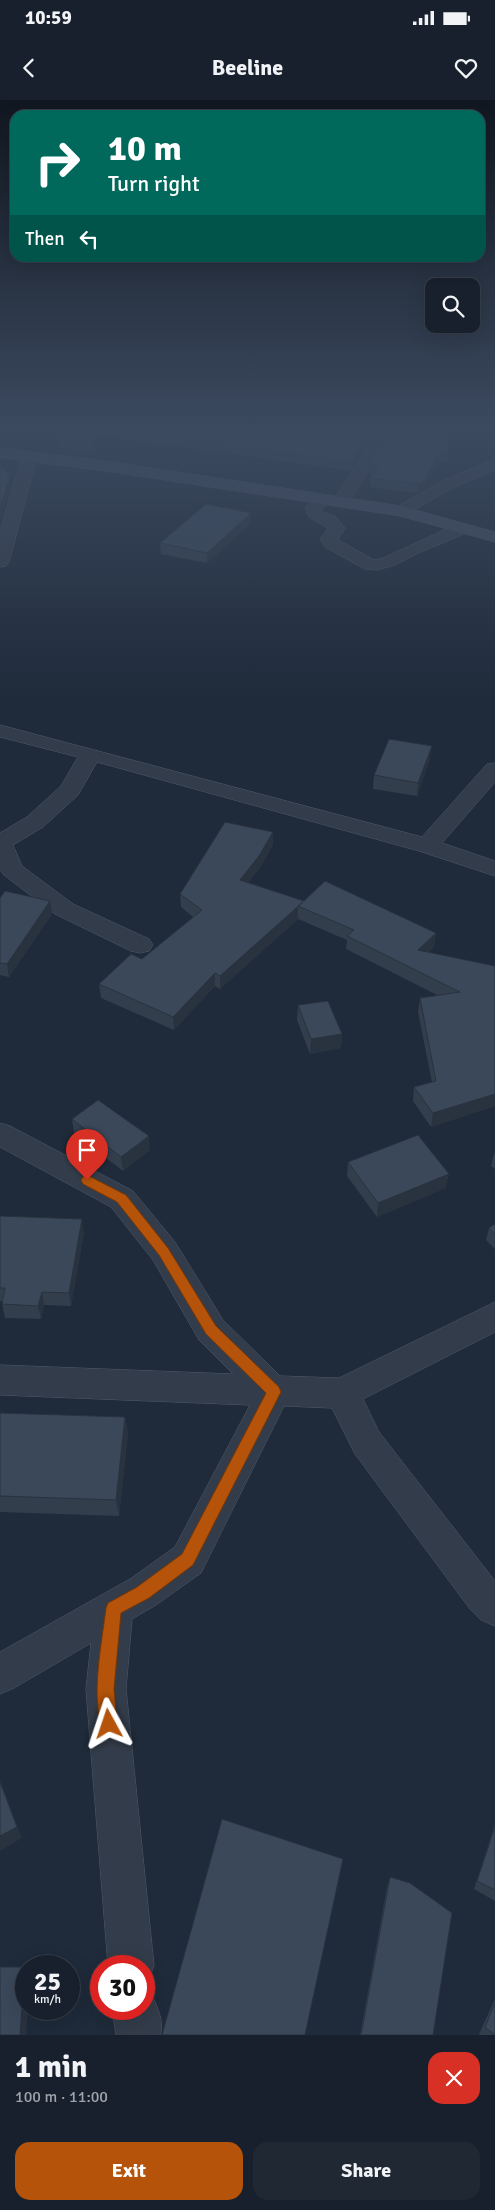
<!DOCTYPE html>
<meta charset="utf-8">
<style>
:root{--surface:#17202c;--page:#202834;--text:#f1f3f6;--muted:#9ea3a9;--line:#363e48;--accent:#b45309}
body{margin:0;font-family:Signika,sans-serif;background:var(--page);color:var(--text);height:100vh;display:flex;flex-direction:column;font-size:19px;white-space:nowrap}
*{box-sizing:border-box;margin:0}
p{font-size:16px;color:var(--muted)}
.icon{flex:none;width:28px;height:28px;fill:none;stroke:currentColor;stroke-width:2;stroke-linecap:round;stroke-linejoin:round}
.map{position:relative;height:1935px;overflow:hidden}
.drawer{display:flex;flex-direction:column;background:var(--surface);flex:1}
.drawer>*{flex:none}
.hud{position:absolute;left:10px;top:10px;width:475px;height:152px;border-radius:15px;box-shadow:0 5px 20px #0002,0 0 0 1px var(--line);background:#00695c;color:#fff;overflow:hidden}
.tools{position:absolute;left:425px;top:178px;display:grid;gap:10px}
.tools a{display:grid;place-items:center;width:55px;height:55px;border-radius:10px;background:var(--surface);box-shadow:0 5px 20px #0002,0 0 0 1px var(--line);font-size:25px}
.speed{position:absolute;left:15px;top:1855px;display:flex;gap:10px;font-size:25px;font-weight:700;text-align:center}
.speed>*{display:grid;place-content:center;width:65px;height:65px;border-radius:50%;background:var(--surface);box-shadow:0 5px 20px #0002,0 0 0 1px var(--line);line-height:1}
.speed small{font-size:12px;font-weight:400}
.speed .limit{border:8px solid #d22;background:#fff;color:#111}
.pin{position:absolute;display:grid;place-items:center;width:42px;height:42px;color:#fff;margin:-51px -21px;border-radius:50% 50% 50% 0;rotate:-45deg;box-shadow:0 0 5px #0007}
.pin .icon{rotate:45deg}
.me{position:absolute;width:55px;margin:-28px;rotate:355deg;stroke-linejoin:round;filter:drop-shadow(0 0 4px #0008)}
.turn{display:flex;align-items:center;gap:18px;height:105px;padding:0 15px;font-size:22px}
.turn .icon{width:65px;height:65px;stroke-width:2.5}
.turn b{display:block;font-size:35px;line-height:42px}
.then{display:flex;align-items:center;height:48px;padding:0 15px;background:#0003;gap:10px;font-size:19px}
.round{display:grid;place-items:center;flex:none;width:52px;height:52px;border-radius:15px;background:var(--page)}
.overview{display:flex;align-items:center;justify-content:space-between;height:85px;padding:0 15px}
h1{font-size:30px;font-weight:700;line-height:38px}
.action{display:flex;gap:10px;margin-top:auto;padding:10px 15px}
.action a{flex:1;height:58px;border-radius:15px;background:var(--accent);color:#fff;font-size:20px;font-weight:700;line-height:58px;text-align:center}
.action a+a{background:var(--page);color:var(--text)}
.status{display:flex;justify-content:space-between;align-items:center;height:35px;padding:0 25px;background:var(--surface);direction:ltr}
.status svg{height:14px;fill:currentColor}
header{display:flex;justify-content:space-between;align-items:center;height:65px;padding:0 15px;background:var(--surface);font-size:22px;font-weight:700}
.map>svg:first-child{display:block}
.lines{fill:none;stroke-linecap:round;stroke-linejoin:round}
.street-casing{stroke:#505a68;stroke-width:1}
.secondary-casing{stroke:#505a68;stroke-width:1}
.street{fill:#333c4a;fill-rule:evenodd}
.secondary{fill:#404b5d;fill-rule:evenodd}
.wall{fill:#333e4d}
.shaded-wall{fill:#29323f}
.building{fill:#3b485a;stroke:#29323f}
.route{fill:#b45309;stroke:#753606}
</style>
<div class="status"><b>10:59</b><svg viewBox="0 0 49 12"><path d="M0 12V9h3v3zM5 12V6h3v6zM10 12V3h3v9zM15 12V0h3v12zM26 1h20v11H26zM47 4h2v5h-2z"/></svg></div>
<header><svg class="icon" aria-label="back" viewBox="0 0 24 24"><path d="M15 5l-7 7 7 7"/></svg>Beeline<svg class="icon" aria-label="heart" viewBox="0 0 24 24"><path d="M12 20l-8-8c-3-5 5-10 8-4 3-6 11-1 8 4z"/></svg></header>
<div class="map">
<svg width="495" height="1935" viewBox="0 0 495 1935">
<rect width="100%" height="100%" fill="#1f2a3a"/>
<g class="lines">
<defs>
<path id="street" d="M380 329H394L347 405H335L333 402Z
M29 352 34 354 37 357 9 462 6 466 0 467V431L21 357 24 354Z
M495 359V370L454 387 407 414H395L393 411 395 408 442 381Z
M324 395 330 397 332 400 322 409V412L336 417 345 428 338 440 374 460 383 458 455 425H467L469 429 462 435 418 453 395 465 377 470 365 469 325 447 320 439 328 429C319 420 306 422 306 407L318 397Z
M0 625 422 737 487 664 495 663V682L442 743 495 761V776L419 751 97 662 78 695 43 727 13 745 22 766 73 804 149 839 153 845 149 851 140 853 131 851 55 814 4 775 0 770V733L27 717 61 686 78 657 0 637Z
M0 1023 10 1026 133 1091 175 1142 223 1220 280 1276 339 1278 495 1202V1232L363 1299 379 1332 495 1481V1526L481 1520 470 1509 355 1354 332 1308 284 1306 201 1473 156 1505 132 1519 126 1589 154 1866 147 1882 144 1883V1866H108L86 1589 91 1543 14 1588 0 1594V1552L130 1479 175 1447 250 1305 0 1295V1265L233 1274 199 1240 153 1160 111 1107 0 1047Z
M144 1890 151 1893C156 1904 165 1922 160 1935H116L112 1909H144Z"/>
<path id="secondary" d="M0 348 106 361 401 406 495 432V442L400 416 106 371 0 358Z"/>
</defs>
<use href="#street" class="street-casing"/>
<use href="#secondary" class="secondary-casing"/>
<use href="#street" class="street"/>
<use href="#secondary" class="secondary"/>
</g>
<path class="wall" d="M59 329H378L351 371 95 334 92 352 58 347V338L63 330Z
M391 329 448 354 447 363 438 362 423 390 417 393 370 387V378L373 374 369 373V364Z
M251 423 207 463 161 454 160 443Z
M430 659 417 696 373 689 374 675Z
M273 745 259 769 248 783 304 801 436 833 434 846 428 853 495 866V1006L431 1027 413 1001 414 987 432 982 418 912 420 898 439 896 346 849 347 840 298 819 220 889 215 886 174 930 101 898 99 884 142 859 193 817 181 807 180 794Z
M0 798 50 801 52 814 9 877 0 875Z
M298 905 342 934 341 948 310 954 297 920Z
M72 1019 150 1050 123 1071 74 1033Z
M495 1053V1069L491 1066 494 1054Z
M348 1062 446 1088 377 1117 347 1076Z
M0 1116 84 1133 71 1206 44 1205 41 1219 5 1218 2 1204 3 1201H0Z
M495 1124V1149L486 1140 489 1128Z
M0 1313 125 1317 128 1334 119 1416 0 1412Z
M495 1724V1801L474 1789Z
M390 1777 433 1935H360L387 1787Z
M495 1899V1935H480L479 1934Z"/>
<path class="shaded-wall" d="M94 329H95V334L92 352 91 343Z
M373 329H378L351 371V362Z
M439 353 438 362 423 390 417 393 418 384Z
M10 375 11 385 0 424V409Z
M251 413V423L207 463V453Z
M432 646 430 659 417 696 418 683Z
M273 732V745L259 769 240 793V780Z
M50 801 52 814 9 877 7 864Z
M298 806V819L220 889V876Z
M436 833 434 846 416 864 418 850Z
M215 873V886L174 930 173 917Z
M342 934 341 948 310 954 311 939Z
M495 994V1006L431 1027 433 1013Z
M149 1036 150 1050 123 1071 121 1057Z
M449 1074 446 1088 377 1117 378 1103Z
M82 1119 84 1133 71 1206 69 1193Z
M42 1192 44 1205 41 1219 38 1206Z
M125 1317 128 1334 119 1416 116 1400Z
M0 1680 22 1738 0 1751Z
M25 1867 26 1868V1909H28L26 1935H20Z"/>
<path class="building" d="M63 329H94L91 343 58 338Z
M119 329H373L351 362Z
M391 329H448V354L439 353 424 381 418 384 370 378 378 366 369 364Z
M0 365 10 375 0 409Z
M206 404 251 413 207 453 160 443Z
M389 639 432 646 418 683 374 675Z
M225 722 273 732 259 756 240 780 304 801 325 781 436 833 418 850 495 866V994L433 1013 414 987 436 981 420 898 460 892 347 836 354 830 298 806 303 802 220 876 215 873 173 917 99 884 131 854 142 859 202 810 180 794Z
M5 791 50 801 7 864 0 863V798Z
M328 901 342 934 311 939 298 905Z
M98 1000 149 1036 121 1057 72 1019Z
M418 1035 449 1074 378 1103 348 1062Z
M0 1116 82 1119 69 1193 42 1192 38 1206 2 1204 5 1188H0Z
M495 1124V1134L489 1128Z
M0 1313 125 1317 116 1400 0 1396Z
M0 1682 17 1727 0 1736Z
M222 1719 343 1759 305 1935H162Z
M495 1727V1790L477 1781Z
M390 1777 410 1783 452 1813 433 1935H361Z
M0 1867H25L20 1935H0Z
M495 1903V1935L485 1927Z"/>
<linearGradient id="sky" x2="0" y2="1"><stop stop-color="#111720"/><stop offset="0.55" stop-color="#3c4a60"/><stop offset="1" stop-color="#3c4a60" stop-opacity="0"/></linearGradient>
<rect width="495" height="600" fill="url(#sky)"/>
<path class="route" d="M87 1075 126 1095 168 1148 216 1226 279 1287 281 1292 193 1465 149 1498 121 1513 114 1589 117 1624 115 1630 109 1633 103 1630C90 1600 102 1541 106 1508L108 1503 137 1487 182 1454 266 1293 206 1234 159 1155 117 1102 83 1084 81 1080 83 1077Z"/>
</svg>
<div class="tools">
<a><svg class="icon" aria-label="search" viewBox="0 0 24 24"><circle cx="10" cy="10" r="6"/><path d="M15 15l6 6"/></svg></a>
</div>
<div class="speed"><div>25<small>km/h</small></div><div class="limit">30</div></div>
<div class="pin" style="left:87px;top:1080px;background:#d93025"><svg class="icon" aria-label="arrive" viewBox="0 0 24 24"><path d="M6 21V4h12l-3 4 3 4H6"/></svg></div>
<svg class="me" style="left:109px;top:1624px" viewBox="-20 -20 40 40"><path d="M0-17L14 15 0 8-14 15z" fill="#b45309" stroke="#fff" stroke-width="4"/></svg>
<div class="hud">
<div class="turn"><svg class="icon" aria-label="right" viewBox="0 0 24 24"><path d="M7 20v-9h11M14 6l5 5-5 5"/></svg><div><b>10 m</b>Turn right</div></div>
<div class="then">Then<svg class="icon" aria-label="left" viewBox="0 0 24 24"><path d="M17 20v-9H6M10 6l-5 5 5 5"/></svg></div>
</div>
</div>
<section class="drawer">
<div class="overview"><div><h1>1 min</h1><p>100 m · 11:00</p></div><a class="round" style="background:#d93025;color:#fff"><svg class="icon" aria-label="close" viewBox="0 0 24 24"><path d="M6 6l12 12M18 6L6 18"/></svg></a></div>
<div class="action"><a>Exit</a><a>Share</a></div>
</section>
